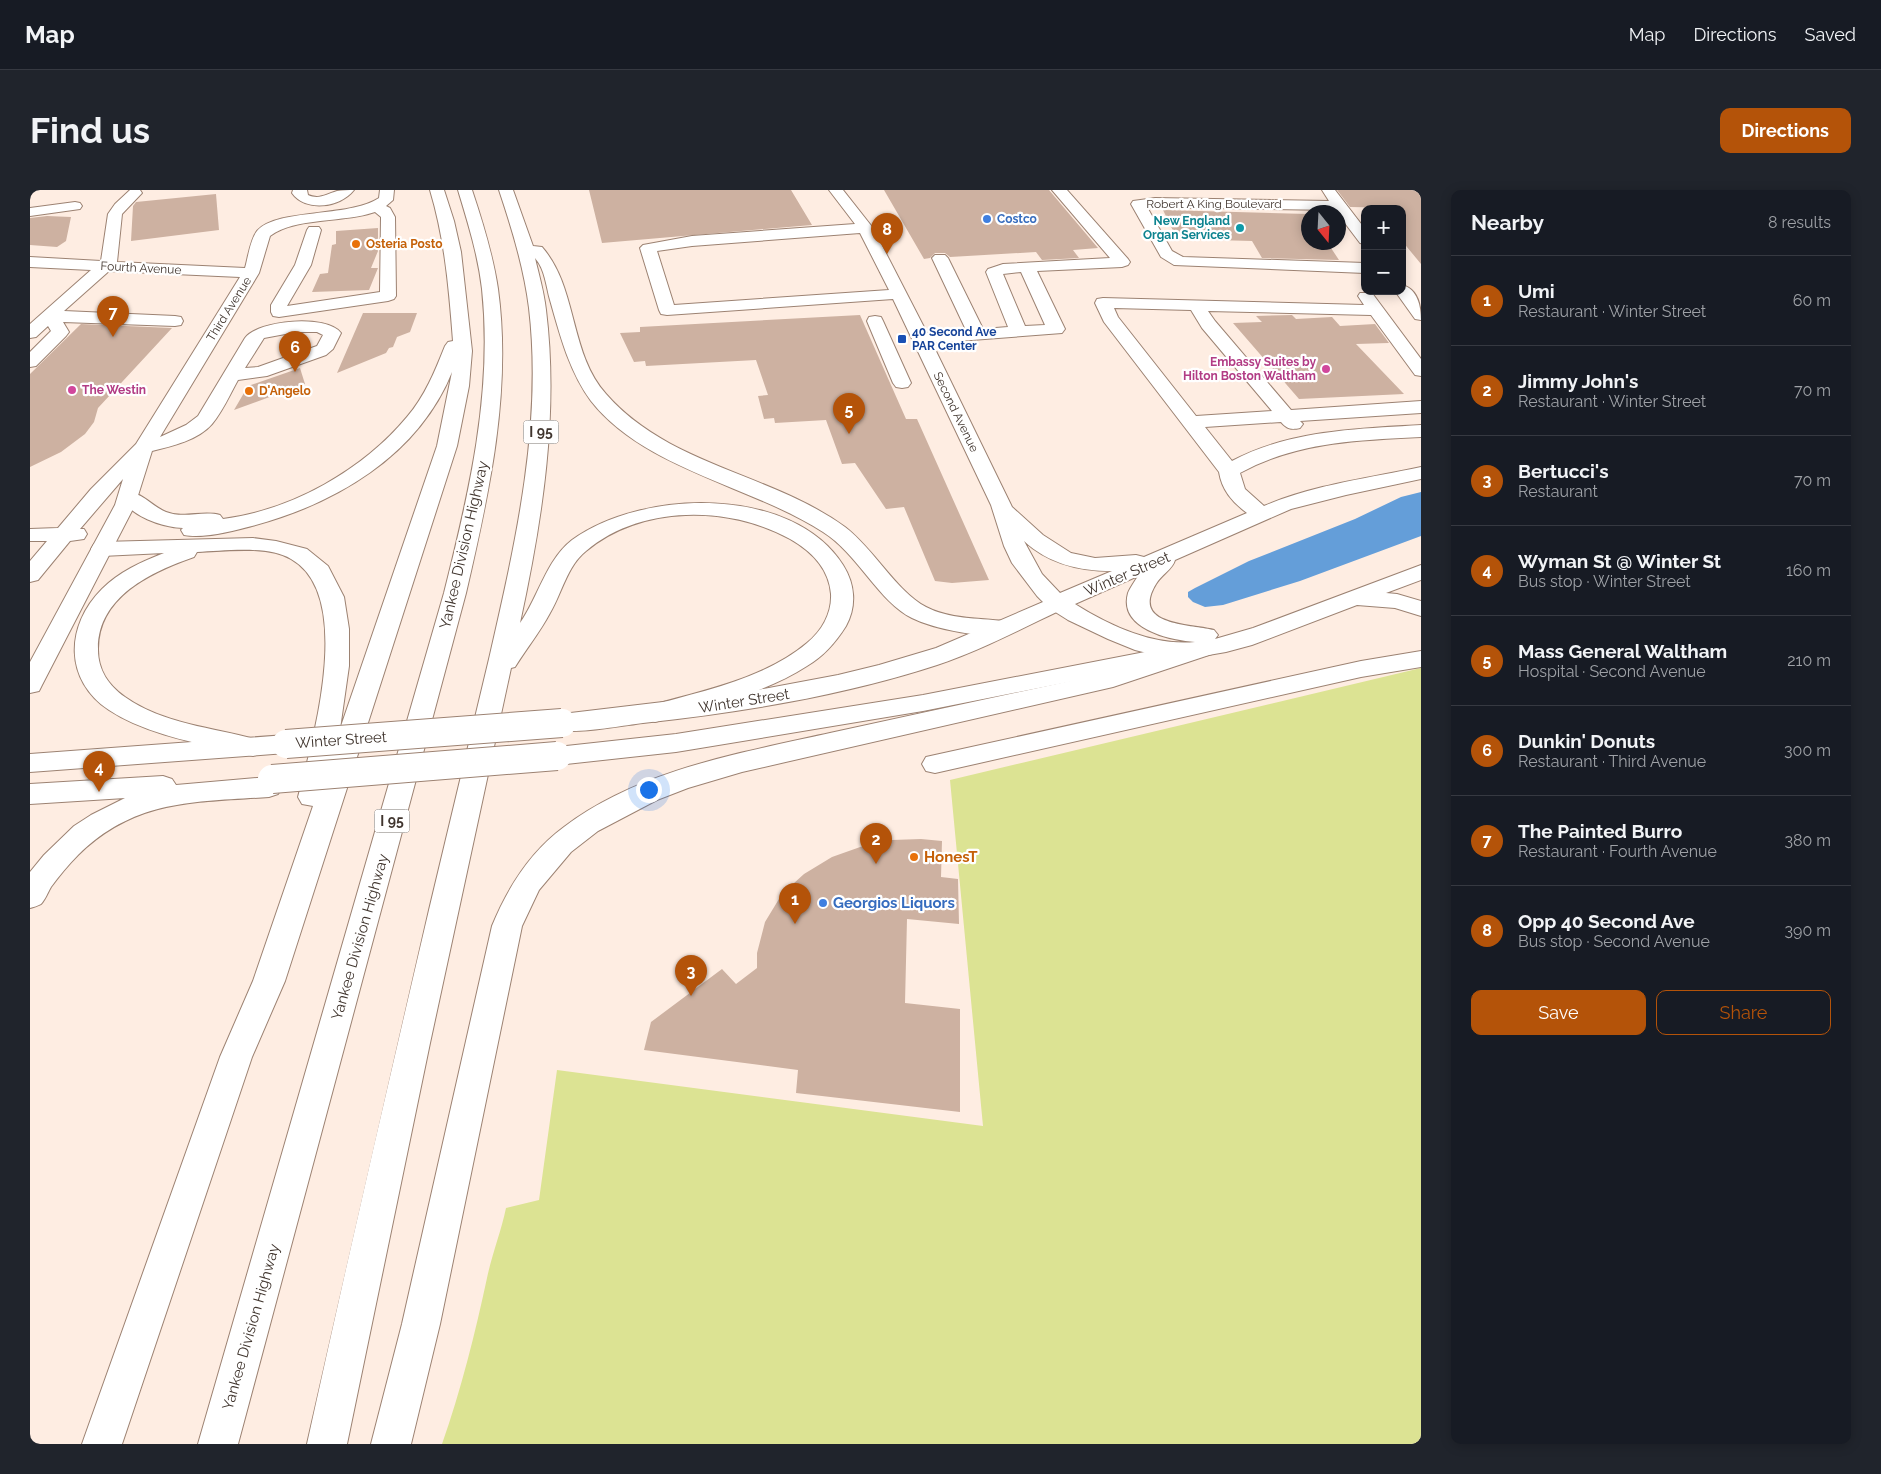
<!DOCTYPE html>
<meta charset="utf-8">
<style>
:root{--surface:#171b24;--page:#20242c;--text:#f1f3f6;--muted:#9ea1a6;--line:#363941;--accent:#b45309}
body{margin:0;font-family:Raleway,sans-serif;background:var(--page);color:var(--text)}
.controls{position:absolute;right:15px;top:15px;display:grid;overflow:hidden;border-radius:10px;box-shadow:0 2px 12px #0003}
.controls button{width:45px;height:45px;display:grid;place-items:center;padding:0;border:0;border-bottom:1px solid var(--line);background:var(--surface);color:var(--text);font:25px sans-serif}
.compass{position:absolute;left:1271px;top:15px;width:45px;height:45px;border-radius:50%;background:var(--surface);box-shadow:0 2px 12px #0003;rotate:162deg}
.you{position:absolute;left:618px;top:599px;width:18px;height:18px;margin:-12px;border:4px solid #fff;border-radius:50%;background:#1a73e8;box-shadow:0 0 0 8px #1a73e833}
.badge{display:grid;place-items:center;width:32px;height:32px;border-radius:50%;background:var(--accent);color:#fff;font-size:16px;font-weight:700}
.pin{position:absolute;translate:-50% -41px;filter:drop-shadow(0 1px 2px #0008)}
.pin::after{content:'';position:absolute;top:26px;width:18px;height:15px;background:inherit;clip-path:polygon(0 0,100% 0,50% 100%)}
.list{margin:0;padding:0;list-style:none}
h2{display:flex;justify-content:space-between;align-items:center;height:65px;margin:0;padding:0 20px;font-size:21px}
h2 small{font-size:16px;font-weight:400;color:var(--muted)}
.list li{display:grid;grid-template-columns:32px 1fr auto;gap:15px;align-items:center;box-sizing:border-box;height:90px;padding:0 20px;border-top:1px solid var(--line)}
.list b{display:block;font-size:19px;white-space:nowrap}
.list p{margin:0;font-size:16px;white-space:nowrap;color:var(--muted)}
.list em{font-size:16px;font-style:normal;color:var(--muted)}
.actions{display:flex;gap:10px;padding:15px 20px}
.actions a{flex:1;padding:11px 0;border:1px solid var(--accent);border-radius:10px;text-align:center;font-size:18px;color:var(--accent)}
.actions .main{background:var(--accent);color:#fff}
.map{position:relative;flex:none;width:1391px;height:1254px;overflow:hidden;border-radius:10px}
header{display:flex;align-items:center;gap:30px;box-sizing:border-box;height:70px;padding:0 25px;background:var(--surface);border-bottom:1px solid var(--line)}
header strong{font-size:24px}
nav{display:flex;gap:28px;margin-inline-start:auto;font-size:18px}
.intro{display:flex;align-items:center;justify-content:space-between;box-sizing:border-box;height:120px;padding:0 30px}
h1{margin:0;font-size:35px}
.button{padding:12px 22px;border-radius:10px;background:var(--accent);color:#fff;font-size:18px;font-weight:700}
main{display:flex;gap:30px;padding:0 30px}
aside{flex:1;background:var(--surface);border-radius:10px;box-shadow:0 2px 12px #0003}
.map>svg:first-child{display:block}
.green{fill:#dce393}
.water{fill:#649ed9}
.building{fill:#cdb1a1}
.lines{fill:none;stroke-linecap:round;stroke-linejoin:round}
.minor-casing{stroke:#9c8272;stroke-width:2}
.major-casing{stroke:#9c8272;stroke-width:2}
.highway-casing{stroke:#9c8272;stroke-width:2}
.minor{fill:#fff;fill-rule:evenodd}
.major{fill:#fff;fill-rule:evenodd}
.highway{fill:#fff;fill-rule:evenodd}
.major-bridge-casing{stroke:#9c8272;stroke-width:30;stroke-linecap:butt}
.major-bridge{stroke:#fff;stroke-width:28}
.shop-dot{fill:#3f7fe0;stroke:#fff;stroke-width:2}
.culture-dot{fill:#0f9aa8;stroke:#fff;stroke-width:2}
.food-dot{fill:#e8710a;stroke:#fff;stroke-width:2}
.transit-dot{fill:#1a4fb4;stroke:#fff;stroke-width:2}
.hotel-dot{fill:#d1479c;stroke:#fff;stroke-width:2}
.labels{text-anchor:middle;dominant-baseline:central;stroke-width:4.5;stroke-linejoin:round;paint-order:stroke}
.far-street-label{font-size:12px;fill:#40352e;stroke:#fff}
.far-shop-label{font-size:12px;font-weight:bold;fill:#366cbe;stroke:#fff;text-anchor:start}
.far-culture-label{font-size:12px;font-weight:bold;fill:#0d838f;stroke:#fff;text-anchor:end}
.far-food-label{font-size:12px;font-weight:bold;fill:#c56008;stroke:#fff;text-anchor:start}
.far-transit-label{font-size:12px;font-weight:bold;fill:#164399;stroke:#fff;text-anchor:start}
.far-hotel-label{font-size:12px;font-weight:bold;fill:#b23c85;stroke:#fff;text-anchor:end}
.shield{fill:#fff;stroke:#79726d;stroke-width:1}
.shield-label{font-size:14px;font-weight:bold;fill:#40352e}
.street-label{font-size:15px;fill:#40352e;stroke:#fff}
.food-label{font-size:15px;font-weight:bold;fill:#c56008;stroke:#fff;text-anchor:start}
.shop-label{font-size:15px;font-weight:bold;fill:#366cbe;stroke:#fff;text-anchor:start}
</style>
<header>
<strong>Map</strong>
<nav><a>Map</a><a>Directions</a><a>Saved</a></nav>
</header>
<div class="intro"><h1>Find us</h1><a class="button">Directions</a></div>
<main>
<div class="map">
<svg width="1391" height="1254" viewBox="0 0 1391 1254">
<rect width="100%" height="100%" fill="#feede2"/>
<path class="green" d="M1391 478V1254H412C431 1200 445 1144 457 1088 462 1064 471 1042 476 1018L509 1010 527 880 953 936 920 590Z"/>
<path class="water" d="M1391 302V346L1270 391 1193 415 1175 417 1163 412 1158 407V402L1165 398 1219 371 1325 329 1371 307Z"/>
<path class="building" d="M559 0H761L782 35 572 53Z
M854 0H1019L1068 58 1043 60 1049 68 1012 70 1006 62 920 67 915 63H905L900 68 894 69Z
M1307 0H1391V74L1372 51V18L1320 17Z
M186 4 189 40 101 51 103 16 106 12Z
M1133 20 1278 24V52H1297L1309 70 1232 68 1222 51 1147 49Z
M17 26 41 27 36 51 27 57 0 55V28Z
M348 38V61L341 78H348L339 100 282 102 290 84 298 83 302 55 306 54V41Z
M333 123H387L380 142 367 147 363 157 359 158 356 163 307 183Z
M830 125 876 229H887L959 390 922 393 905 391 874 317 856 319 825 273 812 274 796 230 745 233 744 228 734 229 728 206 738 205 726 170 616 176 615 171 604 172 590 143 610 142V137Z
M1262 125 1266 129 1302 127 1310 136 1345 134 1359 153 1326 154 1374 204 1269 209 1203 133 1232 132 1226 126Z
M51 134 142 138 68 218 64 232 55 244 31 262 0 277V184Z
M270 178 275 194 204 220 218 196Z
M891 649 912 651 911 687 928 689 929 734 877 729 875 813 930 819V922L766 903 768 880 614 860 621 832 692 779 706 794 727 778V763L735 732 752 704 774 684 802 667 833 656 862 650Z"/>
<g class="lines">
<g class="minor-casing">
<path id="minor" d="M100 0H110L112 3 92 24 87 72 215 78C218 68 220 50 227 41 247 18 318 28 349 8L350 0H364L363 10 356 16 360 18 365 27 366 106 364 109 358 111 249 127 243 126 241 122V115L265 75 277 40 279 37H289L291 40 281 75 257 116 350 102 351 27 345 22C314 33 265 27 240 46L229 83 130 247 156 235 168 226 215 148C228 130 297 124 311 143L303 159 296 165 237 186 208 190C200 204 193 221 182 234 168 250 143 256 122 261L105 315 12 495 9 501 0 503V472L85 315 93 289 50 339H54L57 344 54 349 40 351 8 390 0 392V371L17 351H0V339L28 338 61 299 106 254 210 87 79 81 34 121 145 126 151 127 153 131 151 135 145 136 33 132 39 142 36 146 6 176 0 177V162L21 141 18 136 6 147 0 148V134L61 80 0 77V67L71 71 78 24 85 14ZM266 142H287L293 145 287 156 284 157 228 177 215 178 234 148Z
M263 0H277L278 5C289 10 297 4 307 1 312 0 319 0 324 0 310 18 275 22 262 3Z
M799 0H813L843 38 897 143 936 140 902 68 905 65H915L918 68 953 139 978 137 956 82 958 79 973 74 1080 68 1022 0H1037L1098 69 1100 72 1098 75 1092 77 1007 81 1035 139 1032 143 902 153 982 317 1013 345 1041 363 1065 368 1106 365 1114 367 1217 323C1202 312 1192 300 1189 282L1074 132 1065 113 1067 109 1073 108 1334 115 1328 106 1330 103H1342L1391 169V186L1385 185 1341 125 1178 121 1185 131 1261 220 1391 211V223L1270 231 1273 234 1270 238C1261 240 1257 239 1251 232L1175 237 1202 271C1260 240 1327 239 1391 235V247C1328 250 1266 252 1210 283L1215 299 1234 316C1283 295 1339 288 1391 277V289L1316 305 1261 319 1145 370C1143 379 1131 385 1126 394 1100 436 1161 434 1184 440L1188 445 1185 449 1223 438 1391 375V390L1356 403 1367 404 1391 411V426L1365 418 1327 415 1222 455 1196 462 1161 468 1133 467 1105 460 1078 449 1038 430 1019 418 1007 406 982 373 974 356 961 315 863 109 637 125 631 124 629 120 610 58 613 55 662 46 825 34ZM830 43 859 100 644 115 627 61 662 56ZM991 82 1015 135 995 136 973 84ZM1084 118 1161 120 1172 138 1242 221 1166 226 1088 127ZM994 351C1019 374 1049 381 1082 381L1030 403 1012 384ZM1108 386C1105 391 1100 398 1098 403 1088 439 1140 450 1165 452 1123 456 1080 436 1045 414Z
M1292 0H1305L1335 39V54L1330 53 1305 20 1117 17 1142 61 1153 67 1335 73V83L1144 75 1131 67 1101 14 1103 11 1125 8 1299 11Z
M45 12 50 13 52 16 50 19 0 26V18Z
M1372 95C1388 99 1391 117 1391 130L1385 129 1365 101H1372Z
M845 126 851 127 853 131 881 193 878 197 872 198 866 197 863 193 837 131 839 127Z
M1391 461V477L1331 487 905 583 896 581 892 574 896 567 905 565 1331 471Z"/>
</g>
<g class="major-casing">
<path id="major" d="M1027 406 1035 408 1038 413 1035 418C993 438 951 460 907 475 812 506 712 522 613 533 590 536 544 545 523 539L519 533 523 527 532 524 717 502 808 485 849 475 906 458Z
M1156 454 1164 457 1168 462 1164 467 893 521 646 562 527 575 518 573 514 566 518 559 527 557 646 544 893 505Z
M256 545 265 548 269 554 265 560 256 563 0 582V564Z
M133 586 142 589 146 595 239 587 248 590 252 597 248 604 239 607C165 612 105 609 48 665 38 675 29 686 21 697 18 702 15 710 11 714 8 716 3 717 0 718V682L14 665 44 636 61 625 95 608 0 614V594Z"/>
</g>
<g class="highway-casing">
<path id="highway" d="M400 0H414L424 31 431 62 442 161 439 196 427 256 255 791 222 867 92 1254H52L190 867 223 791 283 616 272 614 268 607C283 550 325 405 261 369 238 355 193 361 167 362L164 367C121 382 67 407 68 460 68 480 79 496 95 507 134 535 188 538 232 551L236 557 232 563 223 566C177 555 118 546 79 520 34 490 35 436 72 399 89 382 111 372 134 363L72 366 64 364 61 359 64 354 72 352 223 348 246 351 277 359 298 376 314 407 319 439V476L310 539 407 256 422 182C388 266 305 314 222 336 203 341 173 349 154 345L151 340 153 338C130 337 102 326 89 307L92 303C109 298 121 316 136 322 154 329 173 320 190 325L193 329C262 320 333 280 377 227 395 206 405 181 415 156L418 152 423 151C419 99 415 50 400 0Z
M428 0H442C453 33 463 65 468 99 482 201 459 304 436 403L208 1254H168L414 403C439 304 463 202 452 99 448 65 438 33 428 0Z
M469 0H483L503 56 512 57C548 98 539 163 576 204 639 276 741 283 815 337 844 359 866 401 896 417 919 429 947 428 973 431L981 433 985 438 981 443C957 450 904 439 882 428 849 412 828 364 793 342 722 296 614 279 561 211 539 181 530 145 520 110 516 96 515 79 505 68 509 85 514 102 516 120 529 225 512 331 490 433 508 408 516 370 542 350 612 299 762 295 813 375 825 394 827 416 816 436 806 452 794 466 777 476 732 505 676 517 625 532L616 529 612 523 616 517C670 501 733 490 777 453 792 441 802 423 801 404 799 378 781 361 760 349 699 315 610 315 556 361 537 376 532 403 520 423 510 442 496 459 485 477L481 478 400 853 317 1254H277C316 1076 357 898 399 720 419 636 439 553 459 469 485 355 513 236 499 118 494 78 482 39 469 0Z
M1177 450 1185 453 1189 458 1185 463 1083 497 712 582 658 598 627 610 568 641 541 662 509 700 492 736 410 1134 381 1254H341L372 1134 462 736C478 697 500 662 534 637 609 580 710 563 800 543 886 524 972 506 1058 487 1099 478 1137 461 1177 450Z"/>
</g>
<use href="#minor" class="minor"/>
<use href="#major" class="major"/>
<use href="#highway" class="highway"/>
<g class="major-bridge-casing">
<path id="major-bridge" d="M256 554 532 533
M242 589 527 566"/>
</g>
<use href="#major-bridge" class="major-bridge"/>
</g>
<g class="shop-dot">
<circle cx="957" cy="29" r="5"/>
<circle cx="793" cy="713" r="5"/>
</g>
<circle class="culture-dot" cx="1210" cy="38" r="5"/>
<g class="food-dot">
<circle cx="326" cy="54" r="5"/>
<circle cx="219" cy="201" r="5"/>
<circle cx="884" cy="667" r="5"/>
</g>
<rect class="transit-dot" x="867" y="144" width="10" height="10" rx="2.5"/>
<g class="hotel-dot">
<circle cx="1296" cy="179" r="5"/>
<circle cx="42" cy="200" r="5"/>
</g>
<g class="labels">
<g class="far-street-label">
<text x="1184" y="14">Robert A King Boulevard</text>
<text transform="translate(111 78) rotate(3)">Fourth Avenue</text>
<text transform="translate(199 119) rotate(-58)">Third Avenue</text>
<text transform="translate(926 222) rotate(64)">Second Avenue</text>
</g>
<g class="far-shop-label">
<text x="967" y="29">Costco</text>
</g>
<g class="far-culture-label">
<text x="1200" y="31">New England<tspan x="1200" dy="14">Organ Services</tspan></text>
</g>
<g class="far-food-label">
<text x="336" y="54">Osteria Posto</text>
<text x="229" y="201">D'Angelo</text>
</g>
<g class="far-transit-label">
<text x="882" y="142">40 Second Ave<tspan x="882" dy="14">PAR Center</tspan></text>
</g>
<g class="far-hotel-label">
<text x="1286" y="172">Embassy Suites by<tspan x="1286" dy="14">Hilton Boston Waltham</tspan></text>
<text x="52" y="200" text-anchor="start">The Westin</text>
</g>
<g class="shield">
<rect x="493.5" y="230.5" width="35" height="23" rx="4"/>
<rect x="344.5" y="619.5" width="35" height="23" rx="4"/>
</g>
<g class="shield-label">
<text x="511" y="242">I 95</text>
<text x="362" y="631">I 95</text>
</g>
<g class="street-label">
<text transform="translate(434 355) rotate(-77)">Yankee Division Highway</text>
<text transform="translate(1097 384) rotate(-23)">Winter Street</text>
<text transform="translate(714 511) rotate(-9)">Winter Street</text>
<text transform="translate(311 550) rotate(-4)">Winter Street</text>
<text transform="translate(330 747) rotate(-74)">Yankee Division Highway</text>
<text transform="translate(221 1137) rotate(-74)">Yankee Division Highway</text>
</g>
<g class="food-label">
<text x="894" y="667">HonesT</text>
</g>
<g class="shop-label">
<text x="803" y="713">Georgios Liquors</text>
</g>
</g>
</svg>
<div class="controls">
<button>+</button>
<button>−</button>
</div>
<svg class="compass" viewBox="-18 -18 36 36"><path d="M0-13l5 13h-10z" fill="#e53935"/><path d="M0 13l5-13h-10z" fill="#9ea1a6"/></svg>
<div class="you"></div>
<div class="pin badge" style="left:765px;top:734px">1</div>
<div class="pin badge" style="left:846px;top:674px">2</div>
<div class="pin badge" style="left:661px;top:806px">3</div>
<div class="pin badge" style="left:69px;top:602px">4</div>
<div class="pin badge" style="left:819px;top:244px">5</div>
<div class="pin badge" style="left:265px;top:182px">6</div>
<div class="pin badge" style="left:83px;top:147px">7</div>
<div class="pin badge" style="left:857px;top:64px">8</div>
</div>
<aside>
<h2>Nearby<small>8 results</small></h2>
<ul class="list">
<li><span class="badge">1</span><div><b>Umi</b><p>Restaurant · Winter Street</p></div><em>60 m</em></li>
<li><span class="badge">2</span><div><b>Jimmy John's</b><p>Restaurant · Winter Street</p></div><em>70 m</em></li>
<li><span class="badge">3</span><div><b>Bertucci's</b><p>Restaurant</p></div><em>70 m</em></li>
<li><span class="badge">4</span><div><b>Wyman St @ Winter St</b><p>Bus stop · Winter Street</p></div><em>160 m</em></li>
<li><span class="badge">5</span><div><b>Mass General Waltham</b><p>Hospital · Second Avenue</p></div><em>210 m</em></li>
<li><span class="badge">6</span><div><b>Dunkin' Donuts</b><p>Restaurant · Third Avenue</p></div><em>300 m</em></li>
<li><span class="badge">7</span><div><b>The Painted Burro</b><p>Restaurant · Fourth Avenue</p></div><em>380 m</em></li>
<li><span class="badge">8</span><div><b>Opp 40 Second Ave</b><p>Bus stop · Second Avenue</p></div><em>390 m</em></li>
</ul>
<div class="actions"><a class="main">Save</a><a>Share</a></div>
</aside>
</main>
